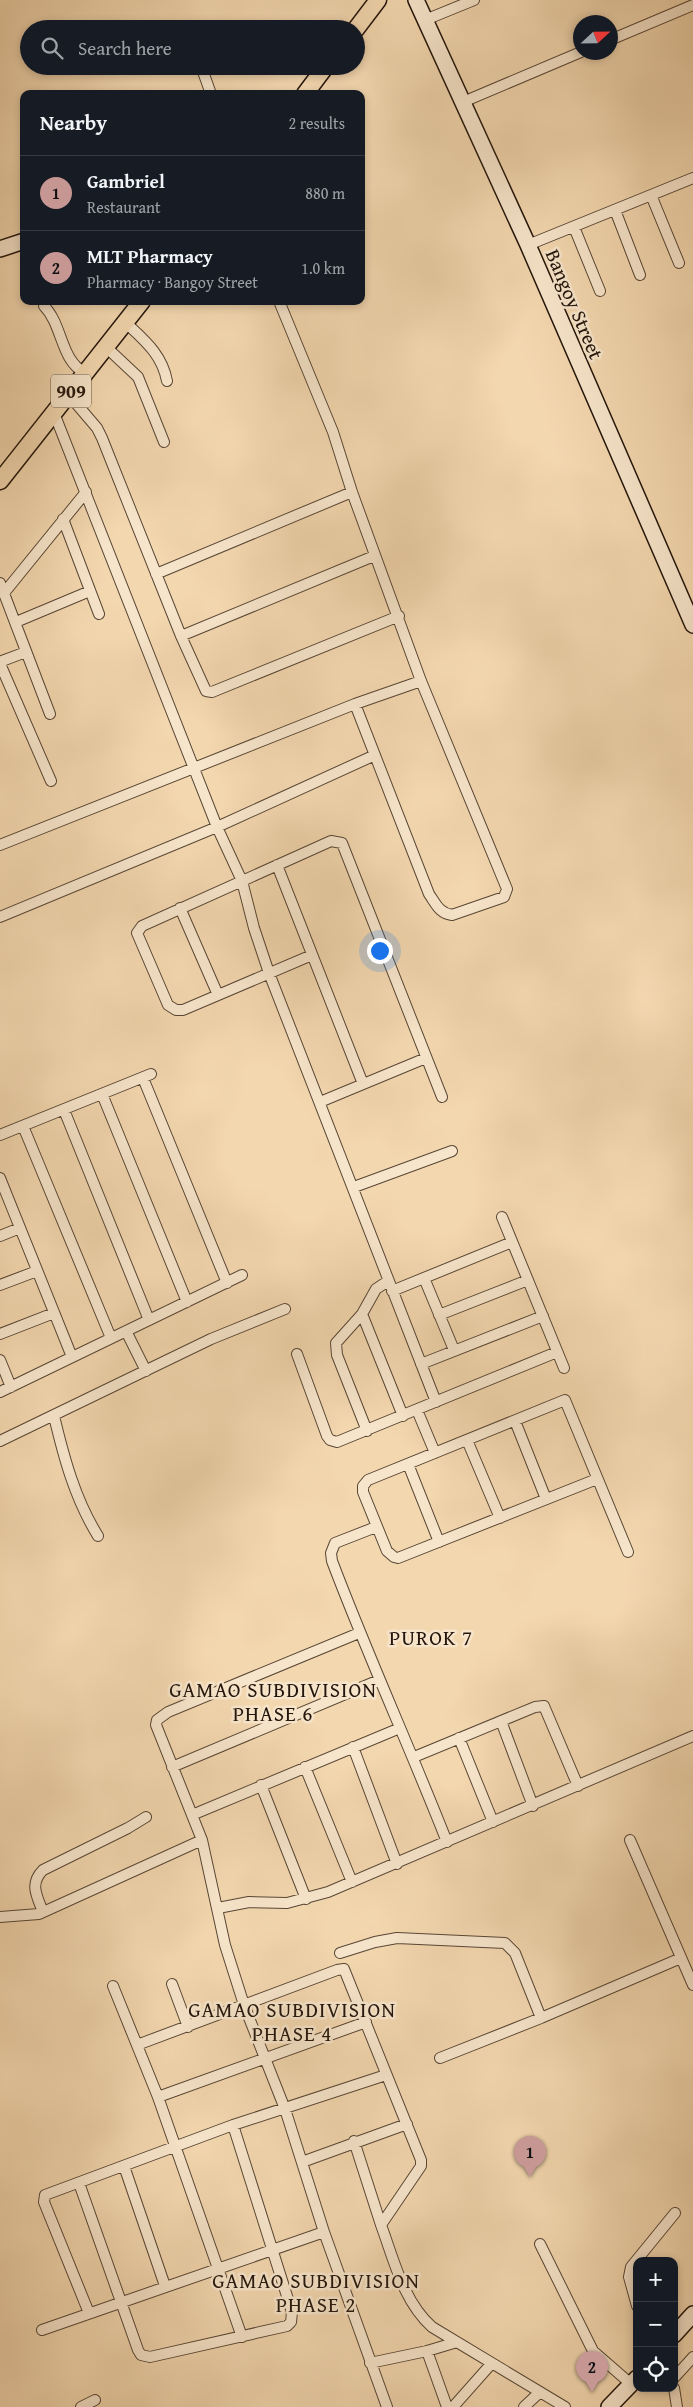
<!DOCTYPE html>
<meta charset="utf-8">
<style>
:root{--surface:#171b24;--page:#20242c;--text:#f1f3f6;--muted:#9ea1a6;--line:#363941;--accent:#c59692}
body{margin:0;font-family:"Gentium Book Plus",serif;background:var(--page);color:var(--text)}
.controls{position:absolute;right:15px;bottom:15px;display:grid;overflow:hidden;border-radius:10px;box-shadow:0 2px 8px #0003}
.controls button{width:45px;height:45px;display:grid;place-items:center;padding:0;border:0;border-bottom:1px solid var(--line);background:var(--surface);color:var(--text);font:25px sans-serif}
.compass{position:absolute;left:573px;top:15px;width:45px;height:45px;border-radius:50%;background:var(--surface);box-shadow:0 2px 8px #0003;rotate:68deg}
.you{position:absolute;left:379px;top:950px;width:18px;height:18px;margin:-12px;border:4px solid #fff;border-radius:50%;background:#1a73e8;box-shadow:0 0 0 8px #1a73e833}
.badge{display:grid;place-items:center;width:32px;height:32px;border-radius:50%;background:var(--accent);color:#111;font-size:16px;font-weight:700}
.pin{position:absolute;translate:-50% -41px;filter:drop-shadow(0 1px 2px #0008)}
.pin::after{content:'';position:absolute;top:26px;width:18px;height:15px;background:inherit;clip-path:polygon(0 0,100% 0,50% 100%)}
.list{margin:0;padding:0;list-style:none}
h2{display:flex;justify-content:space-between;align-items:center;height:65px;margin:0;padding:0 20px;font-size:21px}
h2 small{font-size:16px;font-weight:400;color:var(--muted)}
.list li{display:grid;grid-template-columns:32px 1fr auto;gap:15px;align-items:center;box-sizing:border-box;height:75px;padding:0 20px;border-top:1px solid var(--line)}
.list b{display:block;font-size:19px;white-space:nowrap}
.list p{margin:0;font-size:16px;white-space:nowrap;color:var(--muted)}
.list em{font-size:16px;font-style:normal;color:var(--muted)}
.icon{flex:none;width:28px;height:28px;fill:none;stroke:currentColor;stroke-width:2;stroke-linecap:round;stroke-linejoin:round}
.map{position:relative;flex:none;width:693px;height:2407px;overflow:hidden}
.search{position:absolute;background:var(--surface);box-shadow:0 2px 8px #0003;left:20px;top:20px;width:345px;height:55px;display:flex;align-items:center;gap:12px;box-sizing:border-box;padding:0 18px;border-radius:28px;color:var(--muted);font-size:19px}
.panel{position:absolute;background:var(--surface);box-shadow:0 2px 8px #0003;left:20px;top:90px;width:345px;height:215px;border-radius:10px}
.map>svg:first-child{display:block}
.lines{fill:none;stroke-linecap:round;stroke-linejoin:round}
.street-casing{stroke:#584635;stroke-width:12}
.secondary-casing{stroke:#24160c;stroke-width:18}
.primary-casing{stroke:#24160c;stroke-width:19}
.street{stroke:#f7e5cb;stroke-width:10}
.secondary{stroke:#f7e5cb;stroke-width:15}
.primary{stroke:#f3d7af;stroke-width:16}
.labels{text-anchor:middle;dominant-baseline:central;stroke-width:5;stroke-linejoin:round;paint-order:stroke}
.shield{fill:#f7e5cb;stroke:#635445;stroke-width:1}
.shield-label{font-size:19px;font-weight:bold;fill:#24160c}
.street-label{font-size:20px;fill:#24160c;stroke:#f7e5cb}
.neighbourhood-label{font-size:21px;letter-spacing:1px;fill:#24160c;stroke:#f7e5cb}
</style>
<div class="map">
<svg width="693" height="2407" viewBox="0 0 693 2407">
<rect width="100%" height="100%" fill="#f3d7af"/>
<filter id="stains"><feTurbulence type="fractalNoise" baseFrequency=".004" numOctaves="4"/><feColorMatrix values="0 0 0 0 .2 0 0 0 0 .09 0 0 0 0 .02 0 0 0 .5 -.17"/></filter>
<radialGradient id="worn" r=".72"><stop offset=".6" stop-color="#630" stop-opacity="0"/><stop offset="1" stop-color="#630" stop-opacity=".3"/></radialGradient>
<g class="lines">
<g class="street-casing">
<path id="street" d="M425 20 474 0
M610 40 693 5
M201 66 211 94
M463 102 581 52
M651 195 679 263
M615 210 640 275
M574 227 600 291
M528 245 693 178
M279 301 333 432 352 492 421 681 507 889 504 897 452 915C439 913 436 904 429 894L355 704
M44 306C63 325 60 360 85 373
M125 322C144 340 162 354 167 381
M106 347 138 377 164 442
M68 394 97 428 102 438 181 636 206 691 212 692 399 616
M54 413 217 827 242 881 254 928 269 973 436 1402
M63 519 99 614
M156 574 352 492
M0 583 50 714
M4 593 86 492
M16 622 90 591
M181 636 374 556
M26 652 2 661 1 666 51 781
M0 845 355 704 421 681
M277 865 363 1084
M180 908 218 995
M0 917 217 827 375 755
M312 955 183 1010H176L168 1005 137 933 142 926 331 841 342 843 442 1097
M143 1078 227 1283
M102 1094 187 1302
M320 1102 426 1058
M64 1110 149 1320
M23 1126 111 1338
M0 1135 151 1074
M0 1178 72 1357
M354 1187 452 1151
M502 1217 564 1368
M0 1236 20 1228
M424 1278 454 1350
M0 1285 37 1271
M392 1291 512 1242
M362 1314 403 1416
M439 1315 528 1280
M126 1331 146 1371
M0 1334 54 1313
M297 1354 327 1436 330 1440 337 1442 557 1352
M0 1360 11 1387
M421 1364 543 1316
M0 1392 242 1275
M417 1410 435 1453
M54 1416C64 1458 75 1499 98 1536
M515 1421 546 1499
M367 1431 337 1355 336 1343 362 1314 376 1289 388 1281
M467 1440 500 1518
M0 1441 211 1339 285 1309
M408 1464 439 1542
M597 1479 398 1558 394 1557 387 1551 363 1492V1486L368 1480 565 1400 628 1552
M376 1527 335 1543 331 1553 332 1561C368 1656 410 1748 447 1842
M359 1633 168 1712 157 1720 156 1725 202 1840 225 1945 244 2005 285 2109 324 2232 387 2407
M501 1721 533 1806
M459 1738 493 1822
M353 1747 397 1864
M414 1757 535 1707 544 1706 578 1786
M172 1767 379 1680
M305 1767 352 1882
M261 1785 306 1899
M192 1815 400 1728
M630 1840 693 1985
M218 1908 249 1902 287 1903 328 1892 693 1736
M43 1912C37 1896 29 1884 43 1870L128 1828 146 1817
M0 1917 39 1914 202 1840
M340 1953 375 1942 397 1938 505 1943 515 1953 541 2018 681 1958
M172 1984 188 2027
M113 1986 158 2097 242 2337
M137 2045 337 1970 344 1969 421 2160V2166L381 2225C394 2260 403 2301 432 2327L565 2407
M440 2058 541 2018
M158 2097 366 2022
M354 2141 381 2225
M302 2162 407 2124
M124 2166 165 2286
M79 2183 138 2350 141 2355 150 2357 287 2326 291 2322 292 2312 233 2125
M540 2244 593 2351 631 2384
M637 2306 629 2277 631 2267 675 2213
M89 2313 44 2202 45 2195 233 2125 386 2075
M42 2330 324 2232
M427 2351 447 2407
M370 2363 427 2351 457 2342
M674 2378 693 2357
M674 2388 677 2407
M81 2407 95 2400
M453 2407 492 2363
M524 2407 540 2392"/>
</g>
<g class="secondary-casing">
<path id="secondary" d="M416 0 528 245 693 625
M0 249 24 241
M674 2335 693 2314
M609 2407 637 2378"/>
</g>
<g class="primary-casing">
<path id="primary" d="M356 29 378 0
M305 94 326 66
M0 481 142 301"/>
</g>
<use href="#street" class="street"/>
<use href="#secondary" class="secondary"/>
<use href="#primary" class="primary"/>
</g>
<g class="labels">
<rect class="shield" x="51" y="374.5" width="40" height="33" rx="4"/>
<g class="shield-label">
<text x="71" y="391">909</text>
</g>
<g class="street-label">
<text transform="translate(575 304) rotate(67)">Bangoy Street</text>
</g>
<g class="neighbourhood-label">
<text x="431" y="1637">PUROK 7</text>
<text x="273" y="1689">GAMAO SUBDIVISION<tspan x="273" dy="24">PHASE 6</tspan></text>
<text x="292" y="2009">GAMAO SUBDIVISION<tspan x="292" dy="24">PHASE 4</tspan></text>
<text x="316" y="2280">GAMAO SUBDIVISION<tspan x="316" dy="24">PHASE 2</tspan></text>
</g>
</g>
<rect width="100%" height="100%" filter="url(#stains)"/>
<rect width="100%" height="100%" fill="url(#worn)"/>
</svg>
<div class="controls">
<button>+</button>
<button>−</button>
<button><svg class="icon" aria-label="locate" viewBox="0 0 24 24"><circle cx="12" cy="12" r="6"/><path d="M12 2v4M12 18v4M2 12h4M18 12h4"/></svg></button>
</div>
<svg class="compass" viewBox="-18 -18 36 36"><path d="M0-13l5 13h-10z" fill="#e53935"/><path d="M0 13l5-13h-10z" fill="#9ea1a6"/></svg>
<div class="you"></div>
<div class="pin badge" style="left:530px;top:2177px">1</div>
<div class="pin badge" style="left:592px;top:2392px">2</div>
<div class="search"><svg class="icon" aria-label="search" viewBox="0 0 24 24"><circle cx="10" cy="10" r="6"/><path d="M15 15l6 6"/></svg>Search here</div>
<section class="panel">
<h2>Nearby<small>2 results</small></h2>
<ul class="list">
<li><span class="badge">1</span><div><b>Gambriel</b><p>Restaurant</p></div><em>880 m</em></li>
<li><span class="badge">2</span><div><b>MLT Pharmacy</b><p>Pharmacy · Bangoy Street</p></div><em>1.0 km</em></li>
</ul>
</section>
</div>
